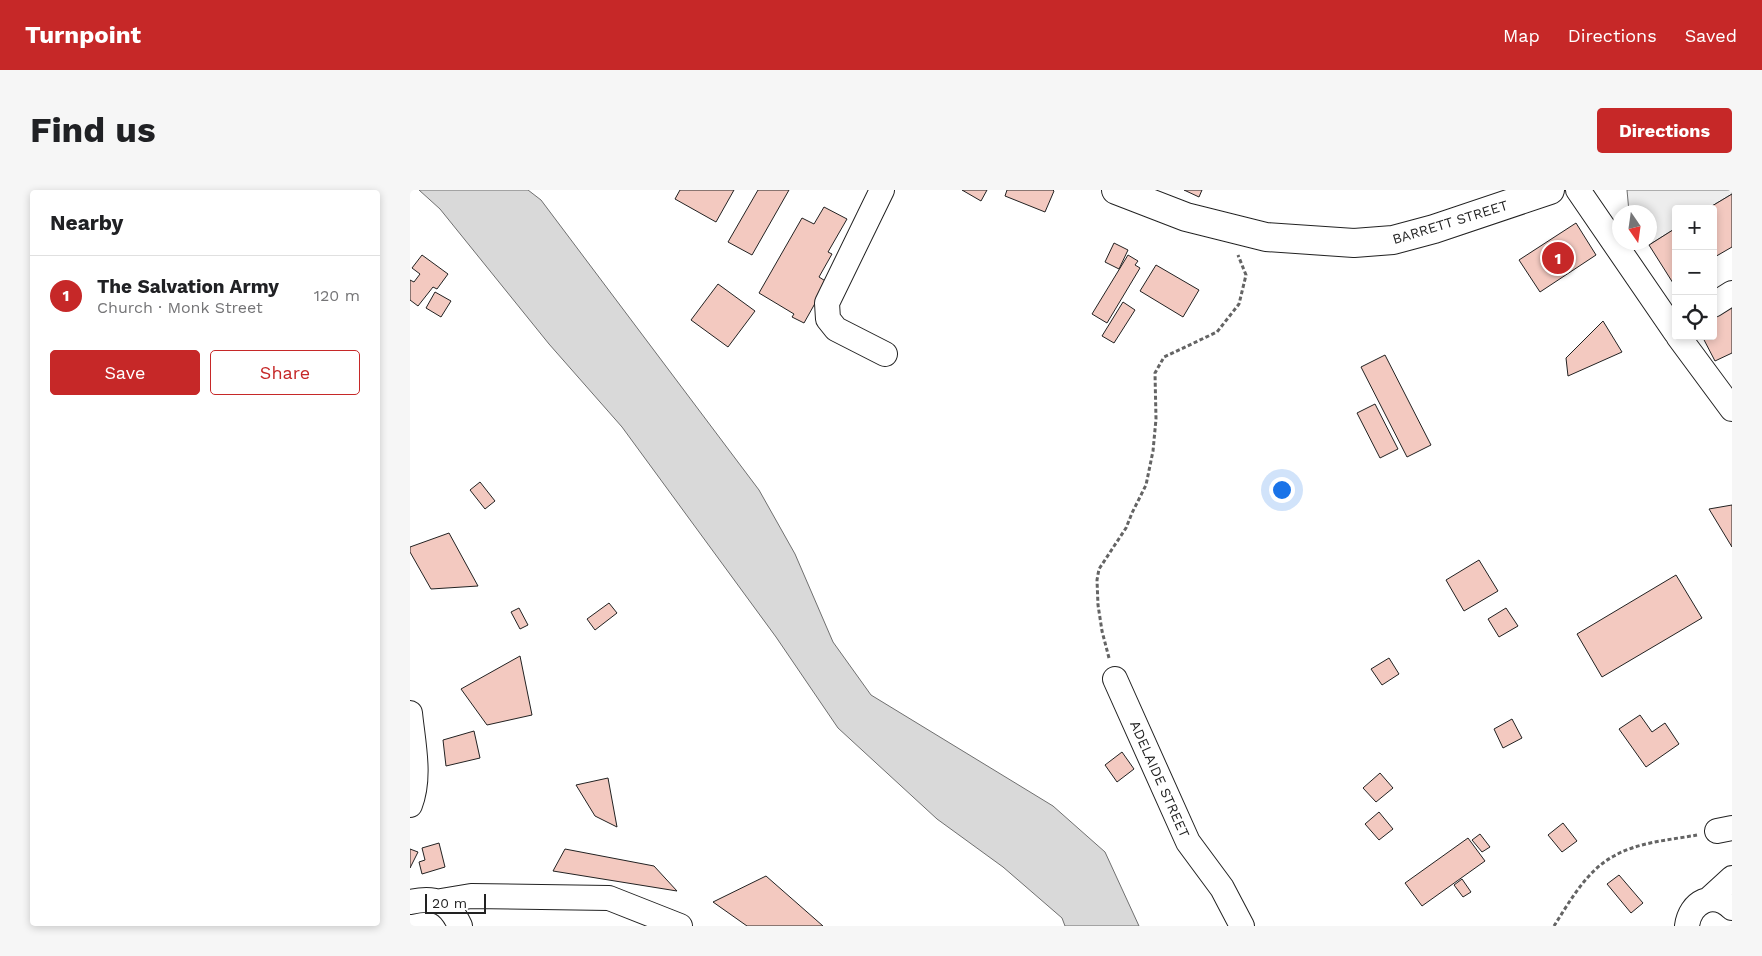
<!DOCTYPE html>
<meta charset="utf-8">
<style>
:root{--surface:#fff;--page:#f6f6f6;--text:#202124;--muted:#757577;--line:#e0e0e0;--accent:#c62828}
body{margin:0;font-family:"Work Sans",sans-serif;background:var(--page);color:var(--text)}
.controls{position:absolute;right:15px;top:15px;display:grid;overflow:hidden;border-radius:5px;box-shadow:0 2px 8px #0003}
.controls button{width:45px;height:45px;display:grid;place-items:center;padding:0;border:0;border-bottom:1px solid var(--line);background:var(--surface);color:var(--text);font:25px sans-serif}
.compass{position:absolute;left:1202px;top:15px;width:45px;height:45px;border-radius:50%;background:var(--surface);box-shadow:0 2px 8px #0003;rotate:167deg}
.scale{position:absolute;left:15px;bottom:12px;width:61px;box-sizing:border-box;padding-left:5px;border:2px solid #222;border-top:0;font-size:14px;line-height:18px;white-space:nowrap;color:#222;-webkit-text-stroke:4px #fff;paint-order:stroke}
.you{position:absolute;left:871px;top:299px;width:18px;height:18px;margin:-12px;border:4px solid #fff;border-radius:50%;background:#1a73e8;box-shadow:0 0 0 8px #1a73e833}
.badge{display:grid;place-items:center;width:32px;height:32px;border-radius:50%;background:var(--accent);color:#fff;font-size:16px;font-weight:700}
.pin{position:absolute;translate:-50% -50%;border:2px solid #fff;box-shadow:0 1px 5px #0006}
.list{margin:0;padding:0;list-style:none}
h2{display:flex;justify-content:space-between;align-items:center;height:65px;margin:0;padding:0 20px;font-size:21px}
h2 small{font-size:16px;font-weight:400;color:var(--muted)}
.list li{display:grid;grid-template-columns:32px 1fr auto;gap:15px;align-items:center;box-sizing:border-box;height:80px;padding:0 20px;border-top:1px solid var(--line)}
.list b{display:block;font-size:19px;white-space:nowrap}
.list p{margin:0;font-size:16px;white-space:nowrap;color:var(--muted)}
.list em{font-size:16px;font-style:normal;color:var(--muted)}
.actions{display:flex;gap:10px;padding:15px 20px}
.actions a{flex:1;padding:11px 0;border:1px solid var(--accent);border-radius:5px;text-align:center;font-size:18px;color:var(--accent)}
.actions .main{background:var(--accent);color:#fff}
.icon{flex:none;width:28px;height:28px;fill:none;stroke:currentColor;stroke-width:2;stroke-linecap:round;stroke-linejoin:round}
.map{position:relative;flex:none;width:1322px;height:736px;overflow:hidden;border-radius:5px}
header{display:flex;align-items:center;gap:30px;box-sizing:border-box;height:70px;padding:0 25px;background:var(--accent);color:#fff}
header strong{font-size:24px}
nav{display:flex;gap:28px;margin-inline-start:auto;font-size:18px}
.intro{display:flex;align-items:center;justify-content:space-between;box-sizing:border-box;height:120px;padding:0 30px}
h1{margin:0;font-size:35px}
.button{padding:12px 22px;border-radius:5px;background:var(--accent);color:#fff;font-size:18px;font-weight:700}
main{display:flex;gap:30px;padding:0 30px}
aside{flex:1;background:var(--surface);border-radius:5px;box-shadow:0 2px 8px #0003}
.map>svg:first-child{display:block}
.parking{fill:#ededed;stroke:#6f6f6f}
.water{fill:#d9d9d9;stroke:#6f6f6f}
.building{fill:#f3c9c0;stroke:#222}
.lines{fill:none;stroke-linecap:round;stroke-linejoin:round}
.minor-casing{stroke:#222;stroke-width:26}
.major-casing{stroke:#222;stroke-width:30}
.path{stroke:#646464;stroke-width:3;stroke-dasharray:4 2.5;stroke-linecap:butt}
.minor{stroke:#fff;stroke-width:24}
.major{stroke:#fff;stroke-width:28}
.labels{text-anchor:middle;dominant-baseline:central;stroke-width:4;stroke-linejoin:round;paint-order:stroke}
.street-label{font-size:14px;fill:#222;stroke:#fff}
</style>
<header>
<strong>Turnpoint</strong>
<nav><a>Map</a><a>Directions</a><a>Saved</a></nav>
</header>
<div class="intro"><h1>Find us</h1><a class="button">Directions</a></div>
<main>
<aside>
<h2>Nearby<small></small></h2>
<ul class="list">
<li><span class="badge">1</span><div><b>The Salvation Army</b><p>Church · Monk Street</p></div><em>120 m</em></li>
</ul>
<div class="actions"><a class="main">Save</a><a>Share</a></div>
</aside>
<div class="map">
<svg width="1322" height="736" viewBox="0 0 1322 736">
<rect width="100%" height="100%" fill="#fff"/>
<path class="parking" d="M1217 0H1322V4L1297 19H1266V38L1239 55 1237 53 1240 52V22H1219Z"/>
<path class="water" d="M9 0H118L131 10 349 300 385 364 423 452 461 505 643 616 695 662 729 736H655L652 728 593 677 527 629 428 538 366 447 212 237 139 154 30 19Z"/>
<path class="building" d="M270 0H324L306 32 265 9Z
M348 0H379L342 65 318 52Z
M552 0H577L571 11Z
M597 0H643L644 1 635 22 595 6Z
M774 0H792L789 7Z
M1322 4V57L1303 68V19H1297Z
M414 17 437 29 418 62 422 64 409 87 417 92 394 133 382 127 384 124 349 103 392 28 404 34Z
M1166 33 1186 65 1130 102 1109 70Z
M1266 38V91L1263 93 1239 55Z
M704 53 718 60 709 79 695 72Z
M12 65 38 84 27 99 23 97 8 116 0 110V90L4 92 10 84 2 78Z
M718 65 728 71 725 75 730 78 697 133 682 124Z
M746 75 789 100 773 127 730 101Z
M308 94 345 121 318 157 281 130Z
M25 102 41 111 31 127 16 118Z
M713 112 725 120 704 153 692 146Z
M1322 114V163L1305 171 1292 146H1303V123Z
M1193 131 1212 162 1158 186 1156 168Z
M975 165 1021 255 997 267 951 177Z
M965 214 988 259 970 268 947 223Z
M70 292 85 311 75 319 60 300Z
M1322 315V357L1299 319Z
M39 343 68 396 21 399 0 362V357Z
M1069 370 1088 401 1054 421 1036 390Z
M1266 385 1292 428 1192 487 1167 444Z
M199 413 207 423 185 440 177 429Z
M109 418 118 435 110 439 101 422Z
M1096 418 1108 436 1089 447 1078 429Z
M110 466 122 525 77 535 51 499Z
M979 468 989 484 972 495 961 479Z
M1230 525 1242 542 1255 533 1269 554 1236 577 1209 539Z
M1102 529 1112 548 1093 558 1084 539Z
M64 541 70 568 36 576 33 550Z
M712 562 724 579 707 592 695 575Z
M970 583 983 598 966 612 953 598Z
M198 588 207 637 185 626 166 595Z
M969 622 983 639 969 650 955 634Z
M1153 633 1167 651 1152 662 1138 645Z
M1070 644 1080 657 1072 662 1062 650Z
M1058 648 1075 671 1012 716 995 693Z
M29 653 35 677 12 684 9 672 15 670 12 658Z
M0 659 8 662 0 678Z
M155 659 244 676 267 701 143 681Z
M1209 685 1233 713 1221 723 1197 694Z
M356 686 413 736H337L303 712Z
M1052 689 1061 702 1053 707 1044 695Z"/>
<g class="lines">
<g class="minor-casing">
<path id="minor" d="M472 0 417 113 418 129 426 139 475 164
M1168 0 1266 143
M1303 115 1322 103
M1268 146 1322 219
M705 489 778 652 812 698 832 736
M0 523C3 553 11 587 0 615
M1307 641 1322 638
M1299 709 1322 688
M31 711 61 706 199 708 270 736
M0 712C26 706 39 712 50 736
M1277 736C1280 712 1303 700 1322 718"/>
</g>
<g class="major-casing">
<path id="major" d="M706 0 776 27 856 47 944 53 983 50 1024 39 1140 0"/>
</g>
<path class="path" d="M699 468 692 441 688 415 687 390 689 379 716 338 722 323 736 295 743 261 746 229 745 183 754 167 807 142 829 114 836 85 828 65
M1144 736C1160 711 1177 680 1204 666 1228 652 1260 650 1287 645"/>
<use href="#minor" class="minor"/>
<use href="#major" class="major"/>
</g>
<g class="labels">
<g class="street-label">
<text transform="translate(1040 32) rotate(-17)">BARRETT STREET</text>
<text transform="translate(750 589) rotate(66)">ADELAIDE STREET</text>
</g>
</g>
</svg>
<div class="controls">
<button>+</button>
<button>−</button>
<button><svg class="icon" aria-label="locate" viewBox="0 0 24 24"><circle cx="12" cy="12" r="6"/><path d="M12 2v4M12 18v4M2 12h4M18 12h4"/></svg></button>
</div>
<svg class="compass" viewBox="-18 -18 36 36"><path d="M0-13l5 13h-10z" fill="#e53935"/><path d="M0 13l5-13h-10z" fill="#757577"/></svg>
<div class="scale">20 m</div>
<div class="you"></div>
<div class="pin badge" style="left:1148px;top:68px">1</div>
</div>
</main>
